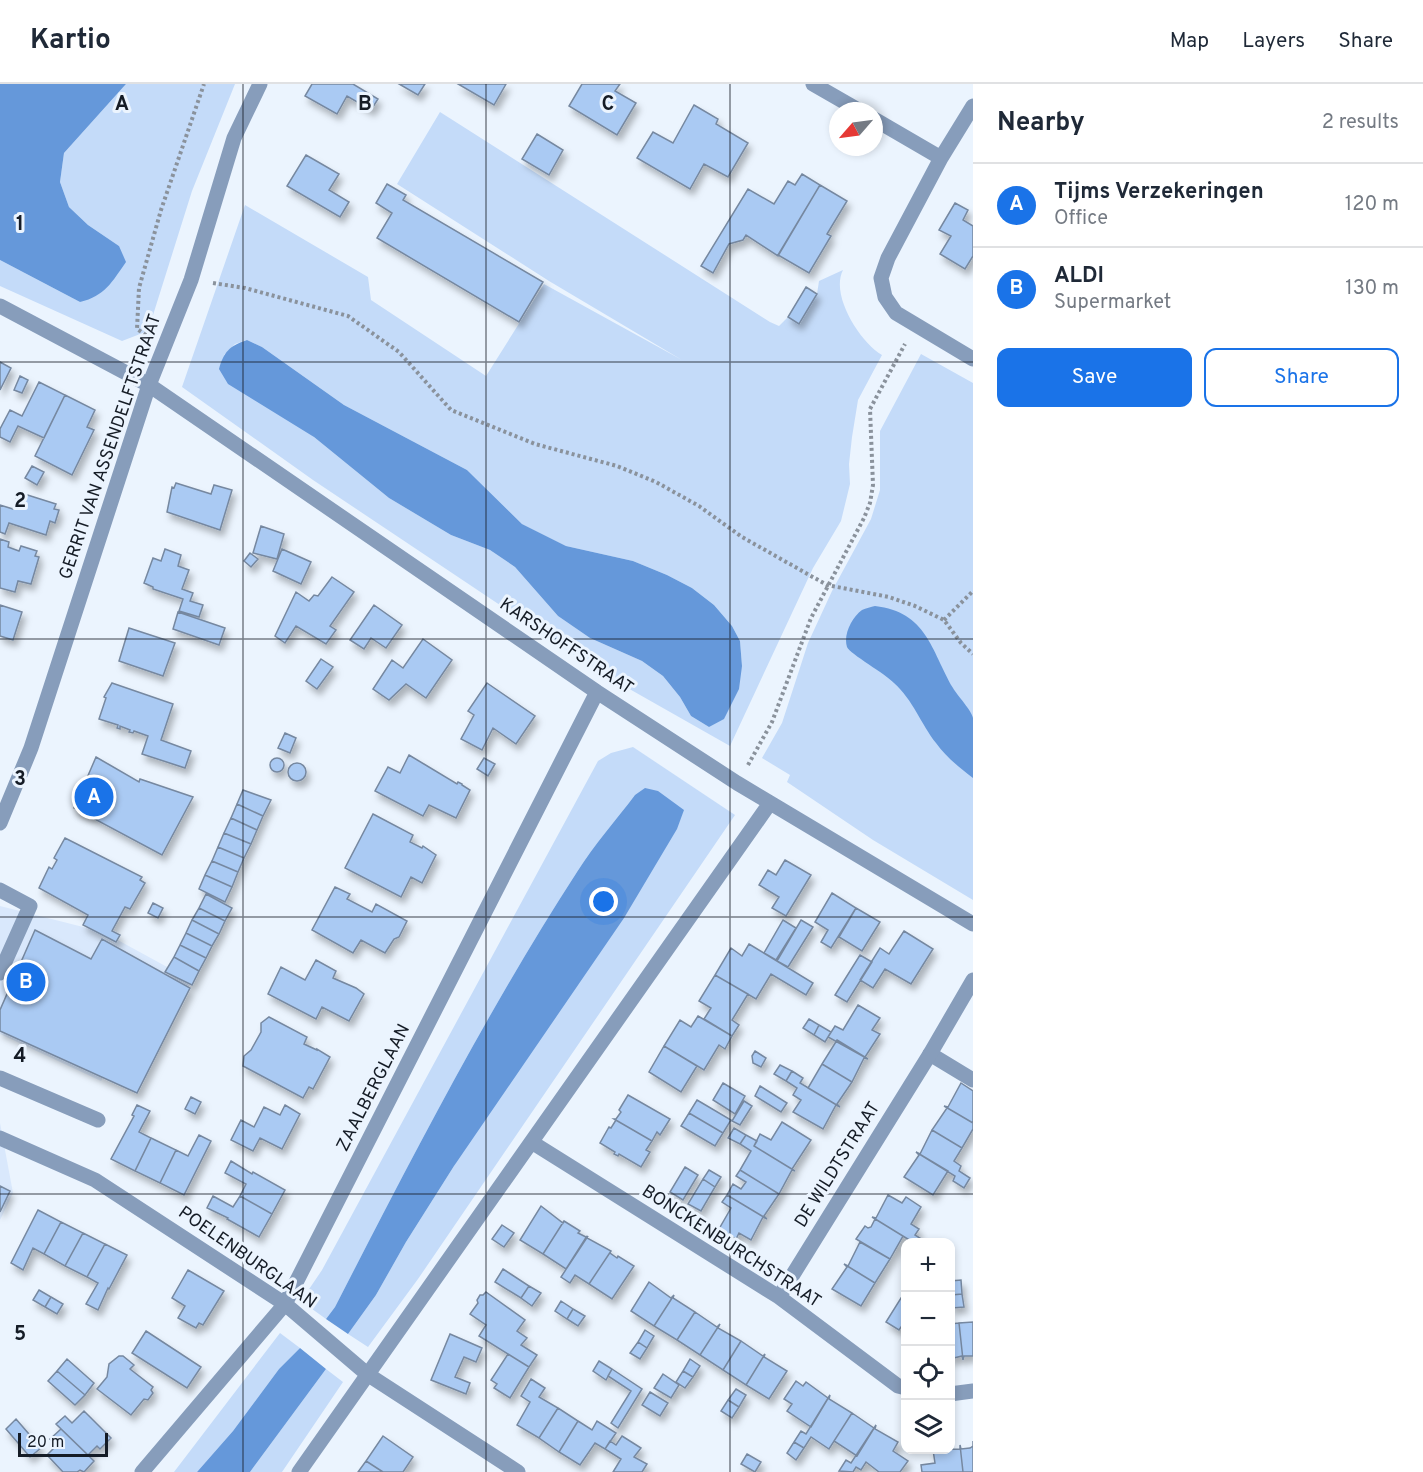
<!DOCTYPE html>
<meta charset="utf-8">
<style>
:root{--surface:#fff;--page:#f6f6f7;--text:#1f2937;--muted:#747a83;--line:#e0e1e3;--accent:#1a73e8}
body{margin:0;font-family:Overpass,sans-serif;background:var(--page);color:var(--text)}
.controls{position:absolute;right:18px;bottom:18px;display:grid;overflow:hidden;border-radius:12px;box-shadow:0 3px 9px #0003}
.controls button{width:54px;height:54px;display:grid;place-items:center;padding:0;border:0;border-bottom:2px solid var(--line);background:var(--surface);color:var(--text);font:30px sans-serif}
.compass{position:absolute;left:829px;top:18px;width:54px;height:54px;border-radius:50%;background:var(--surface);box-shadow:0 3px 9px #0003;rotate:242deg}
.scale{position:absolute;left:18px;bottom:15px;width:90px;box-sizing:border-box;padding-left:6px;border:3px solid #151c26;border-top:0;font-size:16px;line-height:21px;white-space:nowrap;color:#151c26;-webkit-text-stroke:4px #ebf4fe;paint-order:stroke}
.you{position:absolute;left:604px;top:818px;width:21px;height:21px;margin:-15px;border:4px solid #fff;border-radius:50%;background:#1a73e8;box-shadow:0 0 0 9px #1a73e833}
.badge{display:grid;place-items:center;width:39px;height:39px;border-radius:50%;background:var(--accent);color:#fff;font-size:20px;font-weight:700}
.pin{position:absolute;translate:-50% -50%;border:3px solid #fff;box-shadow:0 2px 6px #0006}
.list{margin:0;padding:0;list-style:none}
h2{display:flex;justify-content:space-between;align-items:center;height:78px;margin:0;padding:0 24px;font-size:26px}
h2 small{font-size:20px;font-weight:400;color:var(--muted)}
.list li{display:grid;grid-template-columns:39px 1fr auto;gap:18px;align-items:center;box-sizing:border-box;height:84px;padding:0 24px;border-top:2px solid var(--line)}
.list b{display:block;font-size:22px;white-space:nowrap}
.list p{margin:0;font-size:20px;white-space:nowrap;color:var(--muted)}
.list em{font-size:20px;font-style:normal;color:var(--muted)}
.actions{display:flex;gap:12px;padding:18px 24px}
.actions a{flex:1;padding:14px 0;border:2px solid var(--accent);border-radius:12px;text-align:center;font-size:21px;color:var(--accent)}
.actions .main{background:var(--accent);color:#fff}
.icon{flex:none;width:33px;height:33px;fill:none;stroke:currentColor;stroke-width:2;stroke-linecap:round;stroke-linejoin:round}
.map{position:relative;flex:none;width:973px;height:1388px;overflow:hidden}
header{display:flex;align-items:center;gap:36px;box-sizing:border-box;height:84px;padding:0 30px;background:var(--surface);border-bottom:2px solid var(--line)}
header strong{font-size:28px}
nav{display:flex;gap:33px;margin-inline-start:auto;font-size:21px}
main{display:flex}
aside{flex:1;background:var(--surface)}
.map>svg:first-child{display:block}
.built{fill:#d9e8fc}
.green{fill:#c4dbf9;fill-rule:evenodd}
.water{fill:#6598da}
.building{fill:#aacaf3;stroke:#7688a0;stroke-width:1.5;filter:url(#shadow)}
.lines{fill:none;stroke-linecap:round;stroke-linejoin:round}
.path{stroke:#8a929c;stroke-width:4;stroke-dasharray:3 3;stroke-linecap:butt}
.lane{stroke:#879dbb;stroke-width:15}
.street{stroke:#879dbb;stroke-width:15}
.grid{fill:none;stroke:#151c26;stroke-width:1.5;stroke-opacity:0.55}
.labels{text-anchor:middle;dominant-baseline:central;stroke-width:6;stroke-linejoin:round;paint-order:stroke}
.street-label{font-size:18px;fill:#151c26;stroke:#ebf4fe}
.grid-label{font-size:20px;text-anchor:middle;font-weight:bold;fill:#151c26;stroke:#ebf4fe;stroke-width:6;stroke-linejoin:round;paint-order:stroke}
</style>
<header>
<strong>Kartio</strong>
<nav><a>Map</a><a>Layers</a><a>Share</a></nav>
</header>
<main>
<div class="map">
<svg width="973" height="1388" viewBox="0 0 973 1388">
<defs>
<filter id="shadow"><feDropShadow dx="3.5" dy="6" stdDeviation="3" flood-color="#0004"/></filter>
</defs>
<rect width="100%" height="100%" fill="#ebf4fe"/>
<path class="built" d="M0 822 103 848 191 896 146 994 113 979 101 997 0 950Z
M0 1039 13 1109 0 1136Z"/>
<path class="green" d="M126 0H235L192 107 148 247 122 257 0 202V176L80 218 119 162 88 141 69 123 60 98 64 69Z
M440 28 770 238 779 242 788 233 800 240 817 210 819 197 843 186C830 211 860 258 882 271L858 316 852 353 849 380 850 400 841 437 813 484 730 662 603 590 313 396 182 303 245 121 368 193 371 216 486 292 544 200 682 276 549 197 397 100ZM247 256 262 263 344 321 467 386 522 440 566 462 633 477 667 491 692 504 714 521 732 542 740 557 742 582 709 643 691 632 680 613 663 592 642 577 590 554 558 532 515 483 490 466 451 451 389 414 314 353 224 271 235 260Z
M921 270 973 299V816L873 756 787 698 790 691 762 674 782 639 808 559 832 507 871 435 880 406V347Z
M633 663 735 731 418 1195 368 1263 348 1250 376 1211 406 1158 454 1082 635 711C616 736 594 761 577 788 487 927 411 1075 335 1223L326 1235 301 1217 322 1186 598 677 611 669Z
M280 1249 300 1264 279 1285 233 1347 197 1388H174Z
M326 1285 343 1298 282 1388H250Z"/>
<path class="water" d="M0 0H126L64 69 60 98 69 123 88 141 119 162 126 178C112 198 105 212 80 218L0 176Z
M247 256 262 263 344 321 467 386 522 440 566 462 633 477 667 491 692 504 714 521 732 542 740 557 742 582 739 605 724 635 709 643 691 632 680 613 663 592 642 577 590 554 558 532 515 483 490 466 451 451 389 414 314 353 228 300 219 285C224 268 229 262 247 256Z
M875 522C927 528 931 566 953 604 957 611 972 627 973 634 973 653 973 675 973 694 960 684 946 673 936 659 921 640 913 616 894 599 886 590 850 570 847 563 843 551 852 533 862 526 866 524 871 523 875 522Z
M645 704 658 707 684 726 677 745 624 834 454 1082 406 1158 376 1211 348 1250 326 1235 335 1223C411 1075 487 927 577 788 594 761 616 736 635 711Z
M300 1264 326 1285 250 1388H197L233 1347 279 1285Z"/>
<path class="building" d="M312 0H353L378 15 371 26 347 12 337 30 305 12Z
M399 0H425L418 11Z
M458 0H506L494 21Z
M582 0H620L615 7 636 19 617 51 569 22Z
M694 21 718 35 716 40 748 59 728 93 704 80 690 105 637 74 653 48 673 59Z
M537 50 563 66 549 91 522 75Z
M306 71 339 90 329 106 349 118 340 133 287 102Z
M802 90 820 101 778 172 746 151 743 156 729 160 713 189 701 182 748 105 774 120 788 97 795 101Z
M387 100 406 111 403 116 543 198 519 238 377 154 392 129 376 119Z
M820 101 847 117 827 150 831 152 809 189 778 171Z
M955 119 968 126 963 136 973 142V172L965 185 940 170 951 152 939 146Z
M806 203 817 210 799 240 788 233Z
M0 278 11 284 0 306Z
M20 292 28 296 22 309 14 306Z
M39 298 65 311 44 354 18 342 10 358 0 353V345L10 326 22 332Z
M65 311 95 326 87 343 94 346 72 391 35 372Z
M32 382 44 388 37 401 25 394Z
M176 399 211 410 214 401 232 406 220 446 167 428 172 403 174 404Z
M18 408 56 420 54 425 59 426 55 439 50 437 46 451 9 439 5 450 0 448V421L13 425Z
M261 442 284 450 277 475 253 469Z
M0 455 9 458 8 463 19 467 21 462 37 467 35 472 39 473 31 500 18 497 15 508 0 504Z
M165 465 181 471 178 482 189 486 182 505 193 509 190 517 203 521 199 533 179 527 183 515 153 505V503L144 499 153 474 161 477Z
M282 465 311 478 301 500 273 487Z
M250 469 258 475 251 483 244 477Z
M332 493 354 508 330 542 336 546 326 560 296 542 285 559 275 552 296 508 309 517 314 511 318 512Z
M0 521 22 528 13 556 0 552Z
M374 521 402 541 386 564 371 554 364 565 350 556Z
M178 528 225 544 219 561 173 545Z
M129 544 175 559 163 592 119 577Z
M423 555 452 576 426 614 406 600 389 616 373 605 392 576 403 584Z
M321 575 333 583 317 605 306 597Z
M112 599 173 620 161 656 191 667 185 684 142 670 148 652 134 647 133 649 129 648 130 646 120 642V645L117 644 118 641 99 635 106 614 104 613Z
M487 599 535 632 516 660 493 644 482 666 461 655 474 631 468 627Z
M285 649 296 654 290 669 278 664Z
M409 671 457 700 458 698 462 700V701L470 706 456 734 429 721 423 732 375 707 388 683 400 689Z
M96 673 139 698 140 695 193 713 162 771 74 724Z
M484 674 495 680 488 692 477 685Z
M270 681a7 7 0 1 1 14 0a7 7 0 1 1-14 0Z
M288 688a9 9 0 1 1 18 0a9 9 0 1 1-18 0Z
M243 706 271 716 263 732 237 720Z
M237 720 263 732 257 746 231 734Z
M373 730 413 751 410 758 422 764 423 762 436 771 422 799 411 793 401 813 345 784Z
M231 734 257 746 251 760 224 749Z
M224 749 251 760 244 774 218 763Z
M65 754 142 793 140 796 145 799 130 825 125 823 112 847 120 851 116 858 83 841 88 831 39 804 49 783 52 785 57 776 54 774Z
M218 763 244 774 238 788 212 777Z
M785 776 811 791 786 832 772 824 779 813 759 801 768 786 776 791Z
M212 777 238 788 232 803 205 791Z
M205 791 232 803 225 818 199 805Z
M335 803 350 810 347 815 372 828 376 820 407 837 399 853 394 855 385 869 361 856 353 869 312 846Z
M832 809 856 824 831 864 821 858 828 846 815 838Z
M206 810 232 824 225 837 199 824Z
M153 819 163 824 158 834 148 829Z
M199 824 225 837 219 850 192 836Z
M856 824 880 838 862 867 839 853Z
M192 836 219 850 212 862 186 849Z
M783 836 796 844 776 876 764 869Z
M801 836 813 843 788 883 777 877Z
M35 846 91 875 102 855 190 904 137 1009 0 947V926Z
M904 847 933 865 911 900 885 885 873 904 860 896 880 864 889 870Z
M186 849 212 862 206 874 180 861Z
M749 860 813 899 806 911 771 890 756 915 715 891 731 864 742 872Z
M180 861 206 874 199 887 174 873Z
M860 871 872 878 847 918 835 911Z
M174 873 199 887 192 901 165 888Z
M316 876 336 887 333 894 356 904 364 910 349 937 322 923 316 935 268 910 281 883 305 896Z
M715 891 748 910 732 936 739 941 732 952 704 935 711 924 699 917Z
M858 921 880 934 872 946 880 950 865 973 868 975 828 953 835 942 843 946Z
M698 932 732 952 725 965 719 961 704 986 664 962 680 936 691 943Z
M269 933 307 953 304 960 317 966V965L330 973 313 1005 309 1003 303 1014 243 982 244 972 251 966 261 948V939Z
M809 935 819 941 814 951 803 944Z
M819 941 831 948 825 958 814 951Z
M837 956 868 975 864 974 852 998 822 980Z
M664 962 697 982 681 1008 649 988Z
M755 967 766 974 761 983 753 979 752 972Z
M822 980 852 998 837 1020 840 1023 808 1004Z
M780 981 792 987 786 997 774 990Z
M792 987 803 994 800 999 840 1023 836 1021 823 1045 793 1028 801 1016 793 1011 797 1004 786 997Z
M723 999 745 1012 735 1030 713 1016Z
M961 999 973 1007V1039L944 1022 948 1023Z
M760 1002 787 1019 781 1028 755 1012Z
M628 1011 670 1035 660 1051 657 1048 652 1057 614 1035H616L621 1028 619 1026Z
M191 1013 201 1018 195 1030 185 1025Z
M697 1016 731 1036 723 1049 689 1029Z
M744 1017 752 1022 740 1041 732 1037Z
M137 1021 150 1027 139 1048 151 1054 135 1087 111 1075 134 1032 132 1031Z
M285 1021 300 1030 282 1065 260 1054 253 1067 231 1056 241 1036 254 1043 264 1023 280 1031Z
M944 1022 973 1039V1045L962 1064 932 1046 947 1024Z
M689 1029 723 1049 715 1062 681 1042Z
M614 1035 652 1057 646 1066 650 1068 641 1083 619 1070 618 1072 614 1070 615 1068 600 1059 609 1043 611 1044 616 1036Z
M782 1038 811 1056 792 1085 795 1087 754 1062 760 1050 771 1056Z
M734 1044 746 1051 740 1060 728 1054Z
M932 1046 962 1064 954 1077 961 1082 959 1087 970 1094 964 1104 953 1097 955 1092 916 1068 920 1070Z
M199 1051 211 1057 184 1111 160 1099 176 1066 188 1072Z
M746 1051 757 1057 754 1062 795 1087 792 1086 779 1110 740 1086 751 1067 740 1060Z
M151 1054 176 1066 160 1099 135 1087Z
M916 1068 948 1087 933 1111 904 1093 919 1071Z
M231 1077 252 1090 253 1088 285 1106 272 1130 240 1112 246 1100 225 1089Z
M685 1083 698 1091 683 1116 670 1108Z
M709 1086 721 1093 715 1103 703 1095Z
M740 1086 779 1110 764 1132 767 1135 727 1111 733 1100 741 1105 746 1098 736 1092Z
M703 1095 715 1103 701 1127 688 1120Z
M0 1102 10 1107 0 1128Z
M727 1111 767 1135 763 1133 751 1156 739 1149 736 1155 719 1145 731 1124 722 1118Z
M888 1111 902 1119 906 1113 921 1123 911 1140 919 1145 915 1151 926 1158H911V1157L872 1133 876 1134Z
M213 1112 233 1123 240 1112 272 1130 259 1153 227 1135 228 1134 207 1124Z
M541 1122 563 1139 564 1137 543 1170 520 1156Z
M38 1126 61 1138 44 1170 33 1164 23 1186 11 1179Z
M872 1133 903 1152 890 1175 856 1155 865 1142 868 1144 871 1143 875 1135Z
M564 1137 580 1147 578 1149 586 1153 587 1152 566 1185 543 1170Z
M61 1138 83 1149 65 1182 44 1170Z
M502 1141 514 1149 504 1163 492 1155Z
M83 1149 105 1160 87 1193 65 1182Z
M588 1152 587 1154 611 1167 589 1200 575 1191 570 1199 561 1193Z
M860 1158 890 1175 875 1199 844 1180 848 1182Z
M105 1160 127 1171 109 1205 108 1204 98 1226 86 1220 98 1199 87 1193Z
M611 1167 610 1169 617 1174 618 1172 634 1182 612 1215 589 1200Z
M844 1180 875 1199 861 1222 832 1205 847 1183Z
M503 1185 529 1202 521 1214 495 1198Z
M188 1186 224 1207 203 1241 199 1239 196 1244 178 1234 185 1222 172 1214Z
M961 1196 962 1210 951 1211 950 1197Z
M649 1198 671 1214 674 1211 654 1242 631 1227Z
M529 1202 541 1209 532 1222 521 1214Z
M39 1206 51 1213 45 1223 33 1216Z
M486 1208 525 1236 517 1247 527 1254 521 1261 537 1271 529 1283 479 1252 486 1241 470 1230 478 1219 477 1216 480 1211H483Z
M962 1210 964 1223 952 1224 951 1211Z
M674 1211 673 1214 695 1228 677 1256 654 1242Z
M51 1213 63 1220 57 1230 45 1223Z
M901 1214 906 1217V1236L899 1246 886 1238Z
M561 1217 573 1225 567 1235 555 1227Z
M573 1225 585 1232 578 1242 567 1235Z
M695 1228 717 1243 720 1240 700 1271 677 1256Z
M973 1238V1272H964L963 1276 959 1239Z
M959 1239 963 1276 962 1272 950 1275V1240Z
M720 1240 718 1244 741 1257 723 1286 700 1271Z
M645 1246 654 1252 647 1264 638 1258Z
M146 1247 201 1283 187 1304 132 1269Z
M450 1250 482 1264 476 1278 464 1273 455 1293 470 1299 466 1310 431 1296Z
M741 1257 763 1272 765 1270 746 1301 723 1286Z
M638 1258 647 1264 640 1275 630 1269Z
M508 1270 529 1283 510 1314 494 1304 497 1300 491 1296Z
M765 1270 764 1273 787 1287 769 1315 746 1301Z
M119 1272H123L134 1281 130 1285 153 1303 151 1306 153 1309 148 1316 144 1315 131 1331 97 1305 107 1293 109 1280Z
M67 1275 94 1299 85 1311 57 1287Z
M690 1275 700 1282 693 1293 683 1287Z
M599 1277 612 1285 606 1296 593 1287Z
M612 1285 642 1305 618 1344 611 1339 631 1307 608 1292Z
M57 1287 85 1311 75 1321 48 1297Z
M683 1287 693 1293 685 1304 676 1298Z
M663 1290 679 1301 671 1314 654 1304Z
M531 1295 545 1304 539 1313 558 1324 539 1354 517 1341 530 1318 521 1312Z
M796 1297 803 1302 806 1298 828 1314 830 1311 811 1343 787 1327 792 1320 784 1315Z
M736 1305 746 1311 739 1323 728 1316Z
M650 1308 668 1319 660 1332 642 1321Z
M830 1311 829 1315 852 1329 829 1365 811 1353 804 1364 794 1358 801 1347 806 1350Z
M728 1316 739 1323 732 1334 721 1327Z
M558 1324 578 1337 559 1368 539 1354Z
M84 1327 111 1354 100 1365 97 1362 88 1371 56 1340 65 1332 72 1339Z
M852 1329 874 1344 876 1341 857 1372 834 1357Z
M16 1335 41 1364 30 1373 6 1345Z
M578 1337 592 1346 597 1337 616 1349 605 1365 595 1359 580 1381 559 1368Z
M876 1341 875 1345 898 1358 893 1367 908 1377 900 1388H879L866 1378 861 1386 856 1383 853 1388 839 1387 846 1376 851 1379Z
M61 1345 94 1377 84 1388 80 1386 77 1388H63L47 1371 56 1362 50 1355Z
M383 1352 413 1373 403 1388H383L366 1377Z
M622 1352 641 1364 634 1373 647 1380 642 1388H613L621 1375 605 1365 610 1357 616 1361Z
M973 1357V1388H963L960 1361 961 1365 970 1364 973 1362Z
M794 1358 804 1364 796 1376 787 1369Z
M960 1361 963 1388H922L921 1381 935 1379 933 1366 960 1365Z
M747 1370 761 1378 755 1388 741 1380Z
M366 1377 383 1388H358Z"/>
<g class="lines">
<path class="path" d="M213 199 245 204 348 232 399 268 451 326 535 360 617 382 656 398 699 422 742 453 827 501 889 513 915 522 944 536 961 559 973 570
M146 251 137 245 139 204 161 126 204 0
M944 536 973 507
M748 681 772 638 811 534 864 434 870 419 873 401 870 325 905 260"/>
<path class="lane" d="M0 806 30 822 0 889
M930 970 973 996
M0 994 98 1036"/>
<path class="street" d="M813 0 860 27
M973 22 941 74 888 174 881 194 885 213 896 229 973 275
M874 35 941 74
M0 222 149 301 597 608 737 699 973 840
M0 739 31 664 149 301 191 196 234 54 260 0
M0 1054 95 1096 285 1220 367 1290 518 1388
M533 1059 779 1213 898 1302 906 1304
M779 1213 930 970 973 896
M950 1310 973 1307
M142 1388 285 1220 597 608
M299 1388 770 719"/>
</g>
<path class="grid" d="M243 0V1388M486 0V1388M730 0V1388M0 278H973M0 555H973M0 833H973M0 1110H973"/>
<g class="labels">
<g class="street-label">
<text transform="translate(111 363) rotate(-71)">GERRIT VAN ASSENDELFTSTRAAT</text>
<text transform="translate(566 563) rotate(34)">KARSHOFFSTRAAT</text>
<text transform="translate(374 1004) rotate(-63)">ZAALBERGLAAN</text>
<text transform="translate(838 1081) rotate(-58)">DE WILDTSTRAAT</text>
<text transform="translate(731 1163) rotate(33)">BONCKENBURCHSTRAAT</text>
<text transform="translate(247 1174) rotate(35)">POELENBURGLAAN</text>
</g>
</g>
<g class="grid-label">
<text x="122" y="26">A</text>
<text x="365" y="26">B</text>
<text x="608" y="26">C</text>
<text x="20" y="146">1</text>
<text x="20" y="423">2</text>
<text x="20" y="701">3</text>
<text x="20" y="978">4</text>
<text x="20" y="1256">5</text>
</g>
</svg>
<div class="controls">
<button>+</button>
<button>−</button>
<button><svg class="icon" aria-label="locate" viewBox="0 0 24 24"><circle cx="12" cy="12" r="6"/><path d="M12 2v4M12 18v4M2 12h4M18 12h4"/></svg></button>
<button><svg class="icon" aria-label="layers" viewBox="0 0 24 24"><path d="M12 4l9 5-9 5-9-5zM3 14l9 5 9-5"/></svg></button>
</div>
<svg class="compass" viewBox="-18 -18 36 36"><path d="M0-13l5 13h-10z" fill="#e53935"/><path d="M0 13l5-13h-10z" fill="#747a83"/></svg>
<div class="scale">20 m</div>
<div class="you"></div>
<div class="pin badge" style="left:94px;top:713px">A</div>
<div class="pin badge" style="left:26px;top:898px">B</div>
</div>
<aside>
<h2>Nearby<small>2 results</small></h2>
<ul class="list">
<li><span class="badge">A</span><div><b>Tijms Verzekeringen</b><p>Office</p></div><em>120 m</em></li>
<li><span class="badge">B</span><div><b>ALDI</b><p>Supermarket</p></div><em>130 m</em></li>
</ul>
<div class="actions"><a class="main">Save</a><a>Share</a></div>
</aside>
</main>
